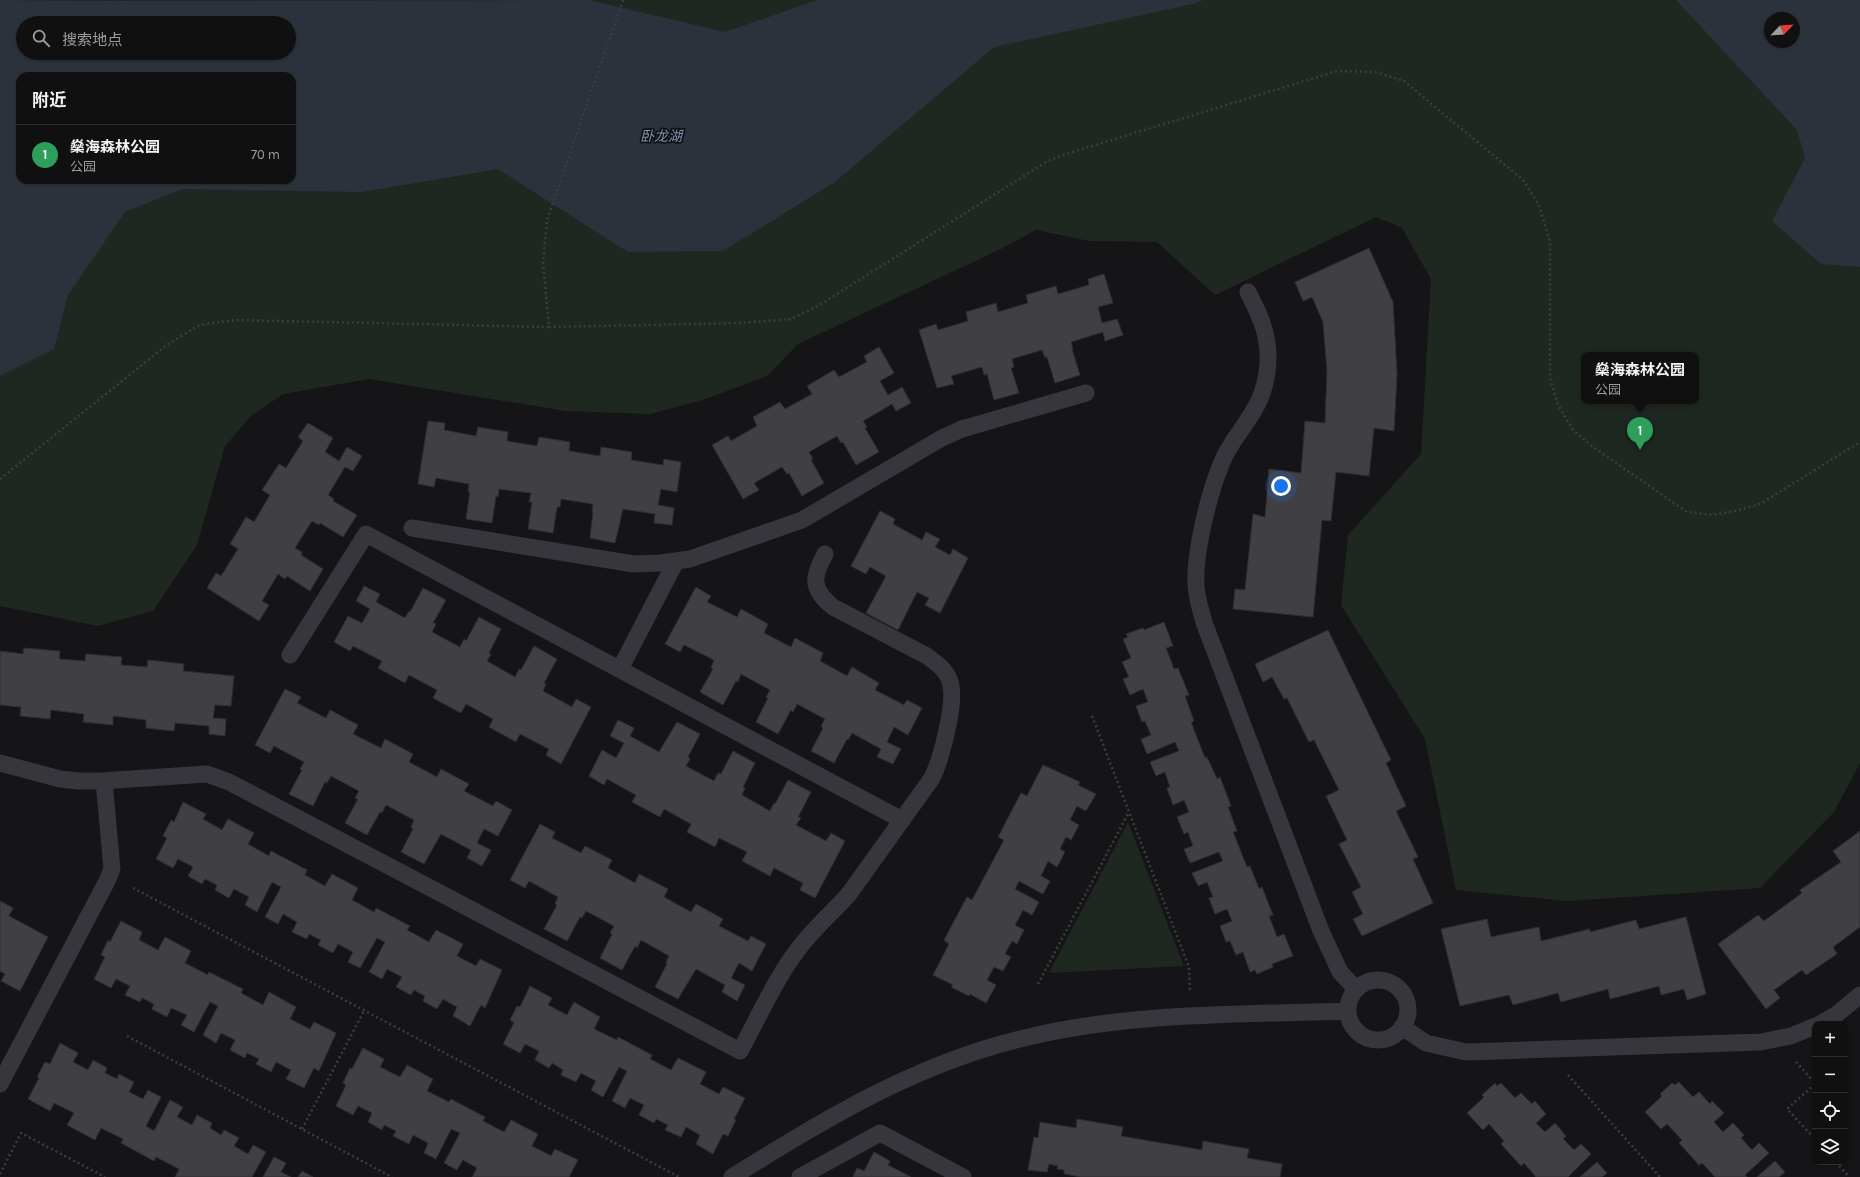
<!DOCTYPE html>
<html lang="zh">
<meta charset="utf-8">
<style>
:root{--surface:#101011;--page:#1e1e1f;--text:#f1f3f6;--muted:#9c9d9f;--line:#303031;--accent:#1a73e8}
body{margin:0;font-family:Karla,"Noto Sans SC",sans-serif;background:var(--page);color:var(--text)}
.controls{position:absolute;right:12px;bottom:12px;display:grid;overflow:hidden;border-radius:8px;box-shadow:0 1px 3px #0004}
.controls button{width:36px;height:36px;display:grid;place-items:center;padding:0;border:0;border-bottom:1px solid var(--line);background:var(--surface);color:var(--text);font:20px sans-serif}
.compass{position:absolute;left:1764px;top:12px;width:36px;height:36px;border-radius:50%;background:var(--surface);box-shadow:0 1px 3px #0004;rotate:65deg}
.you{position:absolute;left:1281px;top:486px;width:14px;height:14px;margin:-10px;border:3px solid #fff;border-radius:50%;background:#1a73e8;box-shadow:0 0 0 6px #1a73e833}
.badge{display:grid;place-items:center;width:26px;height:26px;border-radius:50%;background:var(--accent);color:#fff;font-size:13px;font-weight:700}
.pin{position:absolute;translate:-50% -33px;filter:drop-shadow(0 1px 2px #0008)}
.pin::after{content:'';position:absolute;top:21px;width:14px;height:12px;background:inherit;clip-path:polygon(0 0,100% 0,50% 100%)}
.popup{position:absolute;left:1581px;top:352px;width:118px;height:52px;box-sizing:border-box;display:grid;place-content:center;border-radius:8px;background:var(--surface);filter:drop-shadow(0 1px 3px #0005);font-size:13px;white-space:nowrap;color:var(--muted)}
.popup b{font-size:15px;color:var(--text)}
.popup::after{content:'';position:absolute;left:50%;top:100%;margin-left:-8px;border:8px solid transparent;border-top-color:var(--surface)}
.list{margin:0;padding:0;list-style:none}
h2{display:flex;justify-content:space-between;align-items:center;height:52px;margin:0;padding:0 16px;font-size:17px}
h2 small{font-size:13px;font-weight:400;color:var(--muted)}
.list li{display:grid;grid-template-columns:26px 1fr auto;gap:12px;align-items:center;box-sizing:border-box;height:60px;padding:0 16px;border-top:1px solid var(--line)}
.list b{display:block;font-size:15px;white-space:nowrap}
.list p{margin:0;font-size:13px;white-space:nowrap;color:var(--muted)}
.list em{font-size:13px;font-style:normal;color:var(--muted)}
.icon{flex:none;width:22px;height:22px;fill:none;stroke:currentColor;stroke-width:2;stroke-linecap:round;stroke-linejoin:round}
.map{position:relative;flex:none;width:1860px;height:1177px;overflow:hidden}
.search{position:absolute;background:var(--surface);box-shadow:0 1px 3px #0004;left:16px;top:16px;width:280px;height:44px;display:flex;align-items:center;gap:10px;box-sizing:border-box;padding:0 14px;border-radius:22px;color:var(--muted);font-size:15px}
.panel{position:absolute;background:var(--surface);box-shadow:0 1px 3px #0004;left:16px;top:72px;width:280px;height:112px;border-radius:12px}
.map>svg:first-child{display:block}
.green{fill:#1f2721;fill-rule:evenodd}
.water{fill:#2b323b;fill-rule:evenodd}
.building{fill:#3f3f44;stroke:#2f2f33}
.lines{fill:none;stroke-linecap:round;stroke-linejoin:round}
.path{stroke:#3c3d43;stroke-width:2.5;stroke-dasharray:2 3;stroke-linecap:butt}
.service{stroke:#36363c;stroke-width:17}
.labels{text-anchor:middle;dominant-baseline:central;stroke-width:3.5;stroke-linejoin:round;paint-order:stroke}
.water-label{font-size:14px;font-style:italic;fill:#7d95b3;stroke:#101012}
</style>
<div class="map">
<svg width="1860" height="1177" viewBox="0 0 1860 1177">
<rect width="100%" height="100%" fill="#151517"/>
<path class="green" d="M0 0H1860V763L1834 812 1760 888 1568 901 1456 890 1425 739 1341 605 1348 535 1421 454 1431 279 1402 228 1376 217 1215 295 1157 242 1089 241 1036 230 1001 249 798 344 767 376 703 400 650 414 566 411 369 379 283 394 251 416 225 446 197 545 153 611 98 626 0 606ZM1770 18H1794V42H1770ZM23 23H289V53H23ZM20 76H292V180H20ZM1584 355H1696V401H1584Z
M1128 822 1184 966 1049 973Z"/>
<path class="water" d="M0 0 92 1 589 0 725 32 817 0H1203L1197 3 994 47 835 182 723 251 628 252 498 169 362 192 182 189 125 212 68 295 54 349 0 376ZM23 23H289V53H23ZM20 76H292V180H20Z
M1676 0H1860V267L1821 264 1772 221 1805 158 1797 130ZM1770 18H1794V42H1770Z"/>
<path class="building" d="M1369 248 1393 302 1397 375 1394 431 1374 428 1369 476 1336 472 1331 521 1322 520 1313 617 1233 609 1235 589 1245 590 1253 514 1265 517 1269 469 1301 473 1305 421 1325 423 1327 371 1323 322 1312 297 1303 301 1295 282Z
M1104 274 1113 303 1098 307 1102 323 1117 319 1123 335 1105 341 1103 332 1071 342 1073 349H1072L1080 375 1055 383 1047 357 1045 358 1042 350 1012 359 1014 367 1011 368 1019 393 994 400 987 374 984 375 982 367 951 376 954 384 937 388 919 330 936 324 938 330 968 321 966 312 996 303 998 312 1028 303 1026 295 1056 286 1058 294 1089 285 1088 279Z
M879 347 894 373 880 381 888 395 902 387 911 403 896 411 892 404 863 421 867 427 865 428 879 452 856 465 843 442 841 443 837 436 809 452 813 459 811 460 824 483 802 496 789 473 787 474 782 467 754 483 759 490 743 499 712 445 728 436 731 441 757 426 753 417 780 402 785 409 812 394 807 386 834 370 839 377 867 362 864 356Z
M428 421 445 423 444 430 476 436 478 427 508 432 507 441 537 446 539 437 570 442 569 451 600 456 601 447 632 452 631 460 663 465 664 459 681 462 677 492 661 489 658 505 674 508 672 525 654 523 655 514 623 509 615 543 590 538 593 512H592L593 504 561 499 560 507H557L553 533 528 529 532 502H529L531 493 499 489 498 497 496 496 492 523 466 519 470 492H468L469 484 436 478 434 487 418 484Z
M308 423 333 438 325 452 339 461 347 447 362 456 353 471 345 467 328 495 334 499 333 501 357 515 343 537 320 523 319 525 312 521 295 548 302 552 301 555 323 569 310 591 287 576 285 579 278 574 262 601 269 605 259 621 207 588 216 573 221 576 238 549 230 544 246 517 254 522 270 495 262 490 279 464 286 468 303 441 298 437Z
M880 511 895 519 893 524 922 540 926 532 940 539 935 547 950 555 953 549 968 558 940 613 925 605 929 598 917 592 898 630 866 613 886 576 870 567 866 574 851 566Z
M364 586 380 594 376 602 405 618 409 611 410 612 423 588 446 600 433 623 436 624 432 632 460 647 464 639 466 641 479 617 501 629 489 653 491 654 487 661 515 677 519 669 521 670 534 646 557 659 544 683 546 684 543 691 572 707 576 699 591 707 561 764 546 755 549 749 520 734 516 742 489 727 493 719 466 704 461 713 433 698 437 690 409 675 405 683 378 668 382 661 353 646 350 651 334 642 348 616 362 623 370 609 356 601Z
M696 587 711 596 707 602 737 617 741 609 768 624 764 633 791 647 795 638 823 653 820 661 847 676 852 667 879 683 875 690 904 705 907 700 922 708 908 735 894 727 887 742 901 749 893 764 877 757 881 749 852 733 848 740 847 739 834 763 811 751 823 728 821 726 825 719 797 704 793 712 791 710 778 734 756 722 768 698 766 697 770 690 741 674 738 682 736 681 723 705 700 692 713 669 711 668 714 660 684 645 680 652 665 644Z
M1164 622 1173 646 1166 648 1174 669 1178 668 1189 695 1185 696 1194 721 1191 722 1205 758 1207 757 1217 779 1220 777 1231 806 1228 807 1237 831 1233 832 1247 867 1250 866 1259 889 1262 887 1273 915 1269 916 1277 937 1284 934 1293 956 1272 964 1273 967 1257 974 1255 970 1250 972 1243 952 1236 955 1230 941 1226 942 1220 926 1232 921 1227 909 1215 914 1209 898 1213 897 1207 882 1198 886 1192 873 1223 861 1219 852 1190 863 1184 849 1193 846 1188 832 1184 834 1177 817 1189 812 1184 800 1173 805 1167 788 1170 787 1165 772 1156 776 1150 762 1179 751 1175 742 1147 754 1141 739 1151 735 1145 721 1142 722 1136 706 1148 702 1143 689 1130 695 1123 679 1129 677 1122 662 1131 658 1123 639 1128 637 1126 634 1143 628 1144 630Z
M1328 630 1391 760 1386 763 1406 806 1396 811 1418 857 1413 859 1433 903 1362 936 1353 919 1363 914 1352 892 1361 887 1339 844 1347 840 1326 796 1339 790 1314 740 1309 742 1287 698 1284 699 1272 677 1263 682 1255 664Z
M24 648 60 651 59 659 85 661 86 654 122 657 121 665 147 667 148 660 184 664 183 671 234 676 231 706 215 705 213 718 226 719 225 736 209 734V726L175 723 174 731 146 728V720L113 716V725L83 722 84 714 51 710 50 719 20 716 21 707 0 705V651L23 654Z
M285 689 301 697 297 703 326 718 330 710 358 725 353 734 381 748 385 739 413 754 409 762 437 777 441 769 469 784 464 791 493 806 496 801 512 810 498 836 484 829 477 843 491 850 482 866 467 858 471 850 441 834 424 864 401 852 413 829 411 827 414 820 386 805 382 813 380 812 367 835 345 823 358 799 355 798 359 791 331 776 327 783 325 782 313 806 289 794 302 770 300 769 304 762 274 746 270 753 255 745Z
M618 720 634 728 630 736 659 752 677 722 700 734 688 757 690 759 686 766 714 781 718 773 721 774 733 751 755 763 743 787 745 788 742 795 770 811 774 803 775 804 788 780 811 792 798 817 801 818 796 825 826 841 831 833 845 841 815 898 800 890 803 883 774 868 770 876 742 861 747 852 719 838 715 847 687 832 691 824 664 809 660 817 632 802 636 795 607 779 604 785 589 776 602 750 616 758 624 743 610 736Z
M1043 765 1080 782 1078 785 1096 794 1086 811 1077 806 1070 820 1079 825 1071 840 1066 837 1060 849 1065 852 1057 867 1048 861 1041 876 1050 881 1043 894 1019 881 1015 889 1039 902 1032 915 1023 910 1015 925 1024 930 1017 944 1012 941 1005 954 1011 957 1003 971 994 967 987 980 996 985 986 1003 970 994 969 996 951 987 953 985 933 975 949 944 944 940 967 897 972 900 1004 840 998 837 1021 793 1027 796Z
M183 802 206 814 203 819 222 830 228 819 254 833 248 844 269 856 271 851 307 870 305 875 325 886 332 874 358 888 352 900 374 912 376 908 410 926 407 930 429 942 436 930 463 944 457 956 476 966 480 959 502 970 485 1008 481 1005 470 1026 453 1016 457 1007 443 999 437 1009 423 1001 425 996 414 990 411 995 396 987 402 977 387 969 382 979 369 972 385 942 377 938 360 968 348 962 353 952 338 944 333 953 318 945 321 940 309 934 307 939 292 932 297 922 283 914 278 924 265 917 281 887 272 882 257 912 245 905 249 897 234 889 229 898 215 890 217 885 205 879 202 884 188 876 193 867 178 859 173 868 156 859 167 838 163 836 171 820 174 822Z
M540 824 555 832 552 838 581 853 585 846 612 860 608 868 635 883 639 874 668 889 664 897 691 912 696 904 723 919 719 926 748 941 751 936 766 944 752 971 739 963 731 978 745 985 737 1001 722 992 725 985 696 969 678 999 655 987 667 964 666 962 669 956 641 940 637 948 635 946 622 970 600 958 612 934 610 933 614 926 586 911 582 918 580 917 567 941 544 929 557 905 555 904 558 897 529 881 525 888 510 880Z
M1860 831V927L1833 947 1837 954 1806 975 1802 970 1774 990 1780 998 1766 1009 1718 944 1758 915 1764 921 1802 893 1800 890 1841 862 1833 851Z
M0 901 13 908 9 916 48 937 20 991 1 981 5 974 0 971Z
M1686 917 1706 994 1687 1000 1684 989 1661 995 1659 986 1610 999 1608 989 1561 1002 1558 993 1513 1005 1509 995 1460 1006 1441 929 1487 919 1491 937 1539 927 1541 941 1590 929V932L1636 920 1639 929Z
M121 921 142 932 139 940 158 950 165 937 191 951 185 963 208 975 209 972 243 989 241 993 263 1005 269 992 296 1007 290 1019 310 1029 314 1022 336 1033 319 1071 314 1068 304 1088 286 1079 291 1070 276 1062 271 1072 256 1064 259 1059 247 1053 245 1058 230 1050 235 1040 221 1033 216 1043 203 1035 218 1006 210 1002 194 1032 181 1025 187 1015 171 1008 167 1017 152 1009 154 1004 142 998 140 1002 125 995 130 986 116 979 111 988 94 979 105 957 101 955 108 940 110 942Z
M530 986 552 998 548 1005 567 1015 574 1002 600 1017 594 1029 617 1040 618 1037 652 1055 650 1059 671 1070 678 1058 706 1072 700 1084 719 1094 723 1087 745 1098 734 1119 736 1120 728 1136 723 1134 713 1154 696 1144 700 1135 686 1127 681 1137 665 1130 668 1125 656 1119 654 1123 639 1115 644 1105 630 1098 625 1108 612 1101 627 1071 619 1067 603 1097 591 1090 596 1081 581 1073 576 1082 561 1075 563 1070 552 1063 549 1068 535 1060 539 1051 525 1044 520 1053 503 1044 514 1023 510 1020 517 1006 520 1007Z
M60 1043 78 1053 73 1062 88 1070 93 1060 107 1068 105 1073 117 1079 119 1074 134 1082 129 1092 143 1099 148 1090 161 1097 146 1126 154 1131 170 1100 183 1107 177 1117 192 1125 197 1115 212 1123 210 1128 221 1135 224 1130 239 1138 234 1146 248 1154 253 1145 266 1152 252 1177H175L179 1169 156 1157 154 1161 121 1143 123 1139 101 1128 95 1140 67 1125 74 1113 54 1103 50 1111 28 1099 39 1078 37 1077 45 1062 50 1064Z
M363 1048 384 1059 380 1067 400 1077 407 1065 433 1079 427 1091 449 1102 451 1099 485 1117 483 1121 504 1132 511 1120 538 1134 532 1146 551 1156 555 1149 578 1160 569 1177H472L477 1168 463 1160 457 1170 444 1163 460 1133 451 1129 436 1159 424 1153 428 1143 413 1135 409 1144 393 1136 396 1131 384 1125 382 1130 368 1122 372 1113 358 1106 353 1115 336 1106 346 1085 343 1083 350 1068 352 1069Z
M1679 1082 1693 1097 1699 1092 1710 1104 1712 1101 1724 1113 1714 1122 1723 1132 1733 1123 1744 1135 1741 1138 1752 1150 1759 1143 1769 1153 1745 1175 1747 1177H1715L1702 1163 1699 1165 1679 1143 1682 1140 1667 1124 1661 1129 1645 1112 1662 1096 1660 1094 1672 1083 1675 1085Z
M1495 1083 1497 1086 1501 1083 1515 1098 1521 1093 1532 1104 1535 1101 1546 1114 1536 1123 1545 1132 1555 1123 1566 1136 1563 1139 1574 1150 1581 1144 1591 1154 1568 1177H1536L1524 1163 1521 1166 1501 1144 1504 1141 1489 1124 1483 1130 1467 1113 1484 1097 1482 1095Z
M1077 1119 1123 1127 1121 1136 1202 1150 1203 1141 1249 1149 1247 1158 1282 1164 1280 1177H1081L1064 1174V1170L1057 1169 1058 1166 1049 1164 1047 1172 1028 1170 1034 1137 1038 1138 1040 1122 1076 1128Z
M874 1152 890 1161 888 1165 911 1177H853L857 1168 864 1171Z
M274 1157 286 1163 281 1172 291 1177H263Z
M1775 1161 1785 1172 1779 1177H1757Z
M1597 1162 1607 1173 1602 1177H1580Z
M302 1171 313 1177H298Z"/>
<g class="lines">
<path class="path" d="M623 0 547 220 543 263 549 327 741 323 791 319 818 306 1046 162 1063 155 1337 71 1375 72 1404 81 1523 180 1539 205 1550 242V378L1558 405 1573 430 1593 447 1687 512 1713 515 1739 510 1760 504 1860 442
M0 479 168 344 200 325 235 320 549 327
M1092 716 1189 967 1190 990
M133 888 679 1177
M1038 984 1129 812
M127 1036 392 1177
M1796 1062 1815 1083
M1568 1075 1660 1177
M1815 1084 1787 1109 1815 1139
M302 1129 364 1011
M1836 1162 1849 1177
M0 1174 21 1133 105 1177"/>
<path class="service" d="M1248 292C1255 306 1263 321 1266 337 1271 360 1267 389 1254 410 1244 428 1230 442 1222 462 1209 493 1194 553 1196 586 1197 600 1201 612 1205 625L1321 931 1340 972 1356 989
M412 528 634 564 660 563 676 561
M290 655 366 534 902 820
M620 669 676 561 690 559 802 520 942 438 962 429 1086 393
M0 763 60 779 78 781H101L207 774 229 782 740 1051C759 1017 775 979 799 948 814 928 833 912 849 894L932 778C941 760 955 706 951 686 949 672 938 664 927 656L833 607C811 589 812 578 825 554
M1348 1010a30 30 0 1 1 60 0a30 30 0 1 1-60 0Z
M1820 1024 1837 1014 1860 995
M1402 1027 1426 1043 1466 1052 1761 1042 1791 1036 1815 1026
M0 1084 107 881 112 869 104 781
M732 1177C824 1120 913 1065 1020 1039 1127 1012 1239 1015 1348 1011
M800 1177 880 1133 963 1177"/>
</g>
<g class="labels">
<g class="water-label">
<text x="661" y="136">卧龙湖</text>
</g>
</g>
</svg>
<div class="controls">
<button>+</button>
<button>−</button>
<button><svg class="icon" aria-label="locate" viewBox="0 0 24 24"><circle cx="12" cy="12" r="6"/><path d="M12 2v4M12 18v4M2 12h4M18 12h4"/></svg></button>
<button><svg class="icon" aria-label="layers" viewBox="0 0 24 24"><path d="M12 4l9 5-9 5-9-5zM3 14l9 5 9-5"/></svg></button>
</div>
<svg class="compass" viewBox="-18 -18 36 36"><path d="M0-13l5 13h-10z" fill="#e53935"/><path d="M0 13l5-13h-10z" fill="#9c9d9f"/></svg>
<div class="you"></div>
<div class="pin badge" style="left:1640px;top:450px;background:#2e9e5b">1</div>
<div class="popup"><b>燊海森林公园</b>公园</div>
<div class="search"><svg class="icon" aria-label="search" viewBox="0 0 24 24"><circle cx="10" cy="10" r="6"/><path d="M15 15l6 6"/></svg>搜索地点</div>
<section class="panel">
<h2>附近<small></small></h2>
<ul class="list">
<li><span class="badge" style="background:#2e9e5b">1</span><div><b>燊海森林公园</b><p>公园</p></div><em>70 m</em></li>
</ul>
</section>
</div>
